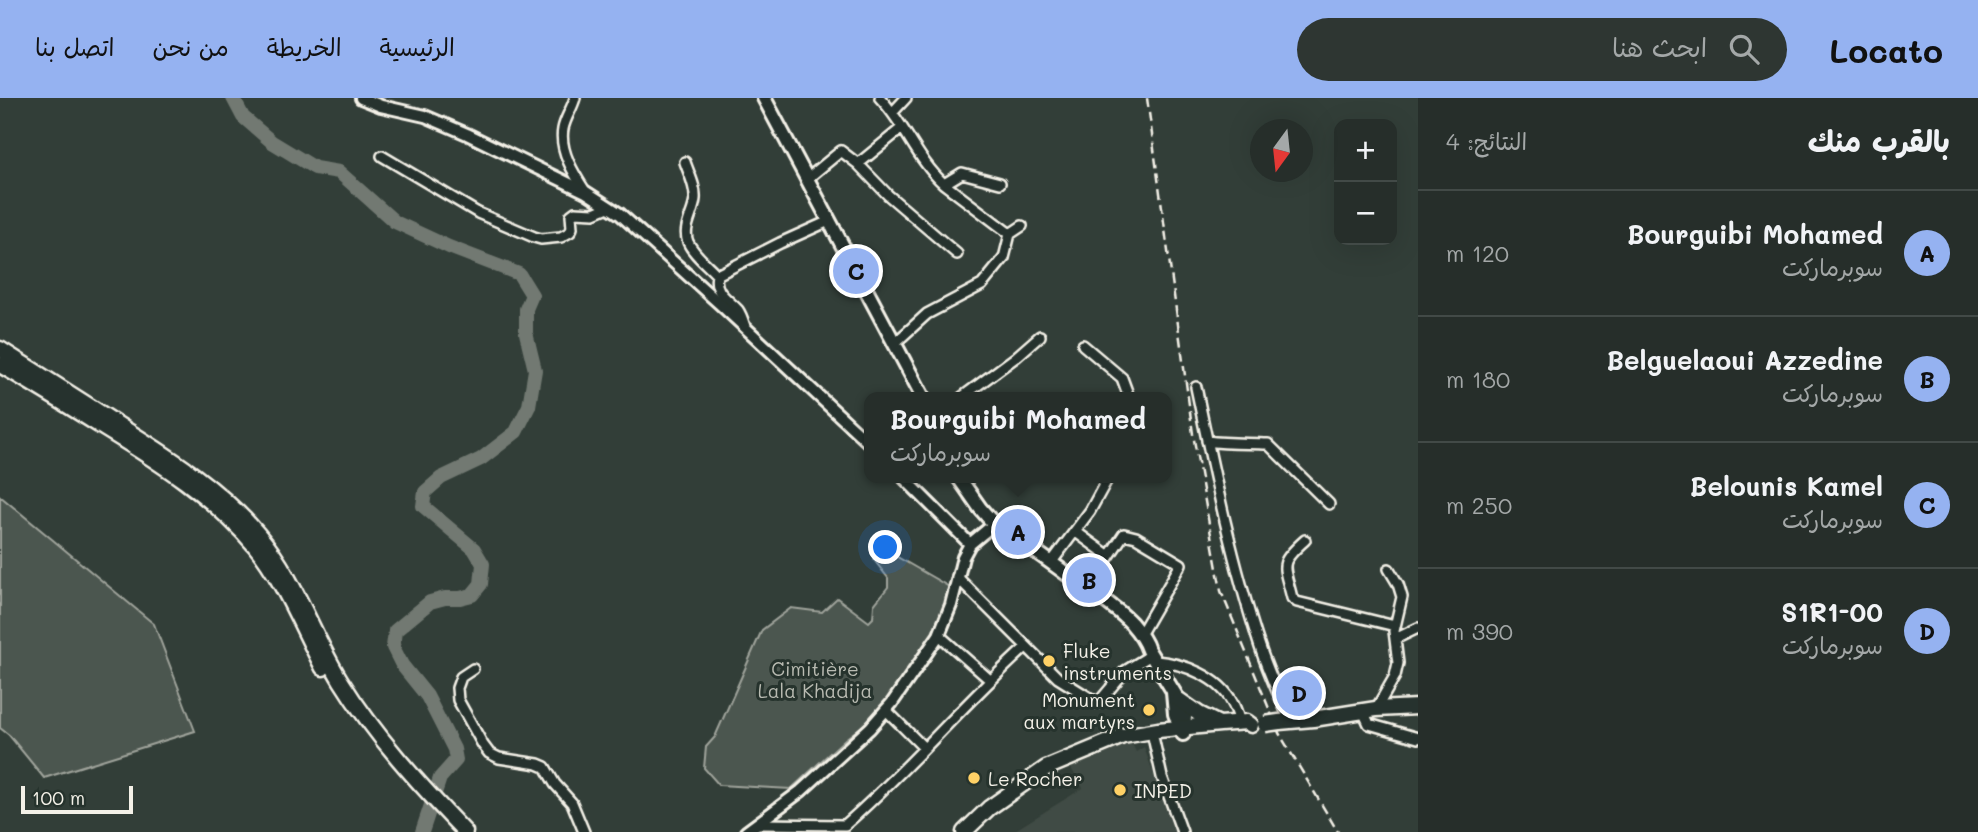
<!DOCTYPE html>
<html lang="ar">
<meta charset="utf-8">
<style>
:root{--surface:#262e2a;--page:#2e3632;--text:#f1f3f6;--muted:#a4a8a8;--line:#424a47;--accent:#95b2f1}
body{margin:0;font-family:Mali,"Playpen Sans Arabic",sans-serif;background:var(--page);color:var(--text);direction:rtl}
.controls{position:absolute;right:21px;top:21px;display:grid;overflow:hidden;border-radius:14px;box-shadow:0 7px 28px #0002}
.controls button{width:63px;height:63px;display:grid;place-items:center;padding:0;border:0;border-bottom:2px solid var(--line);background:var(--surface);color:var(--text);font:35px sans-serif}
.compass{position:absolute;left:1250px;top:21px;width:63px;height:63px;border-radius:50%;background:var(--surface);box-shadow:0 7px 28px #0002;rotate:195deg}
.scale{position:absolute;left:21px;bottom:18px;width:112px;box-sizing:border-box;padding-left:7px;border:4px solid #f4f1e8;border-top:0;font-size:19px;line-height:24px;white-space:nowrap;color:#f4f1e8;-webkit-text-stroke:5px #26332d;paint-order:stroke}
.you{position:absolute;left:886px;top:450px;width:24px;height:24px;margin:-18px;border:5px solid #fff;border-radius:50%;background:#1a73e8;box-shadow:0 0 0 10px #1a73e833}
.badge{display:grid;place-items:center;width:46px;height:46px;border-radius:50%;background:var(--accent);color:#111;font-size:23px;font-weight:700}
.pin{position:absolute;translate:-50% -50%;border:4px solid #fff;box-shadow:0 2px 7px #0006}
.popup{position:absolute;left:864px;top:294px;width:308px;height:91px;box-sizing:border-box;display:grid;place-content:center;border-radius:14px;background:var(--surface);filter:drop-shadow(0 2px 5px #0005);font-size:23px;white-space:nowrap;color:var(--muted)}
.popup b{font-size:26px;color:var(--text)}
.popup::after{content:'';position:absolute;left:50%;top:100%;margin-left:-14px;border:14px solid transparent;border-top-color:var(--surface)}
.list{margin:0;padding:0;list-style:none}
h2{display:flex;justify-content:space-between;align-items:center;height:91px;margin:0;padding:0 28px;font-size:30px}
h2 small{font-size:23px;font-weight:400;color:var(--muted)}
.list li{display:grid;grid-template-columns:46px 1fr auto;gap:21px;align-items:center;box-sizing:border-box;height:126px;padding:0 28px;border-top:2px solid var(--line)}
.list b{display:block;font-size:26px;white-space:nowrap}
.list p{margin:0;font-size:23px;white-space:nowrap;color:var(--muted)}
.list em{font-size:23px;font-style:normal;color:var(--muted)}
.icon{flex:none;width:38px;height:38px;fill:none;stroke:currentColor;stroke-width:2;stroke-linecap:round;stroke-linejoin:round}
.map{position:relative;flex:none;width:1418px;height:734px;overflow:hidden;direction:ltr}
header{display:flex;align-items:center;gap:42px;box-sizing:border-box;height:98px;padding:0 35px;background:var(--accent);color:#111}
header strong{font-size:33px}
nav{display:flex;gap:38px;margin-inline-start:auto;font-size:24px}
.search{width:490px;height:63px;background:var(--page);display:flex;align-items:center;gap:18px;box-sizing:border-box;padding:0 24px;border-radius:38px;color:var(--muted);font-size:26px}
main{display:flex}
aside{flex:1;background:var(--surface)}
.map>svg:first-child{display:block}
.built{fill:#404b44}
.green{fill:#4c564f;stroke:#a0a49c;stroke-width:2}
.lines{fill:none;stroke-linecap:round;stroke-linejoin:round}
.river{stroke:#727972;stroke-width:14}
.minor-casing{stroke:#f4f1e8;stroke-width:14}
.tertiary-casing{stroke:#f4f1e8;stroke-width:16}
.secondary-casing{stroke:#f4f1e8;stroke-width:18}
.primary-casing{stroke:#f4f1e8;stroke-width:19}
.trunk-casing{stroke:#f4f1e8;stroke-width:19}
.minor{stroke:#26332d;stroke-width:9}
.tertiary{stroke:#26332d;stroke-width:10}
.secondary{stroke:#26332d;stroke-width:12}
.primary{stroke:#26332d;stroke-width:14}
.trunk{stroke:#26332d;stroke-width:14}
.rail{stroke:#f4f1e8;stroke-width:2.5;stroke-dasharray:10 5;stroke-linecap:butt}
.primary-bridge-casing{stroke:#f4f1e8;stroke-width:19;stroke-linecap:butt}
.primary-bridge{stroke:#26332d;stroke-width:14}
.poi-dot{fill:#ffd166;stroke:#26332d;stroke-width:2.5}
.labels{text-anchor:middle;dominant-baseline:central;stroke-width:6;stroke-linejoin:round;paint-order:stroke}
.poi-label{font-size:19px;fill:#f4f1e8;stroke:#26332d;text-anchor:start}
.park-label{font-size:19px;fill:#b9bbb2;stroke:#26332d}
</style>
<header>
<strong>Locato</strong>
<div class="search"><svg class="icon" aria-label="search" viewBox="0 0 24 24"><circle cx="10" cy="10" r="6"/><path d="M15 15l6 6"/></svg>ابحث هنا</div>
<nav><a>الرئيسية</a><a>الخريطة</a><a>من نحن</a><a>اتصل بنا</a></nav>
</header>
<main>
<aside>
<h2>بالقرب منك<small>النتائج: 4</small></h2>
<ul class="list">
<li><span class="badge">A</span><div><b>Bourguibi Mohamed</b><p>سوبرماركت</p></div><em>120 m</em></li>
<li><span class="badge">B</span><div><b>Belguelaoui Azzedine</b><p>سوبرماركت</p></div><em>180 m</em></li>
<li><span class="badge">C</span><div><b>Belounis Kamel</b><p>سوبرماركت</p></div><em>250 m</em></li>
<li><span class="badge">D</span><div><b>S1R1-00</b><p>سوبرماركت</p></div><em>390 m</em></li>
</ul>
</aside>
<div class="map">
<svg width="1418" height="734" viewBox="0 0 1418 734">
<rect width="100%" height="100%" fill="#323e38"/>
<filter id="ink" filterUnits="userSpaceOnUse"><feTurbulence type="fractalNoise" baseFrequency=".0143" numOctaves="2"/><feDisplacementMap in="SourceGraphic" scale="14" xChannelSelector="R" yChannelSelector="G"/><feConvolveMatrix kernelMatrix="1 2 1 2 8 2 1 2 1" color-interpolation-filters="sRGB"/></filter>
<g filter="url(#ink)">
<path class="built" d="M1131 644 1136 654 1144 649 1174 734H1012L1083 690 1072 672 1071 665Z"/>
<path class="green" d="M0 398 154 526 195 633 44 680 9 637 0 630Z
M873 445 951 490 946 512 932 545 876 618 845 641 791 691 719 687 704 670 706 649 715 639 762 532 791 510 822 514 837 500 869 524 873 520 874 507 888 489V480L874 462Z"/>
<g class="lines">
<path class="river" d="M233 0 243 19 272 44 315 70 339 74 395 124 449 149 519 176 532 197 526 211V235L535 272 529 308 516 334 481 361 441 380 425 394 423 408 474 451 483 466 481 486 472 497 460 500H445L430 504 395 533 393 549 402 567 427 598 454 651 456 662 440 680 422 734"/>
<g class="minor-casing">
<path id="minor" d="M575 0C572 11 565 20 563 31 559 52 574 76 585 93
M880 0C905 26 917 62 944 86L962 75 1000 85
M893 14 906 0
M382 58 478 115 534 139 541 141 561 139 570 134 572 130 571 117 575 114 594 115 608 109
M685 64C689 76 696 89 695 101 694 115 682 130 688 144 693 156 708 167 717 177
M858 66 902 30
M807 81 841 53 858 66 888 97 957 156
M944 86 1010 136 1022 128
M745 229C743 223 742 218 738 212 728 201 713 194 717 177L780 145 829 123
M894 246 927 216 982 187 1004 160 1010 136
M1083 247 1122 280 1129 299
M1196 289C1214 376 1232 464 1260 549 1268 574 1280 599 1290 623
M962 299 1016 259 1040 238
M1207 343C1228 346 1247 345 1268 346L1329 406
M1076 434 1109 458
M1305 442C1277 467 1284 466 1292 500L1297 504 1395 528
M1051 465 1090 413 1108 380
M957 479 1058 580 1098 605 1125 573 1151 557
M1087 491 1124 436 1136 439 1181 466 1140 537
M939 537 990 582
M1395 541 1418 530
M1156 563C1183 565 1219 579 1232 604 1236 610 1238 618 1240 625
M473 571 461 579 457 590 458 602 483 647 489 655 499 660 538 666 545 669 555 686 572 705 584 734
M1376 611 1395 578 1398 565 1394 533 1402 499 1398 486 1389 471
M886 612 924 650
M1363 613 1369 626 1418 640
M1153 639 1162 679 1182 734
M759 726 845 727C909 671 963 606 1026 549"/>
</g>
<g class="tertiary-casing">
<path id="tertiary" d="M361 0 381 8 425 18 467 36 586 94 620 116 720 206 869 345
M904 380 970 446
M746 734 801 693 870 630 892 605 939 537 951 507 963 459 970 446 994 426"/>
</g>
<g class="secondary-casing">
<path id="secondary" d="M764 0 923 299
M959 380 980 410 1006 440
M1002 434C1028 446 1051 465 1075 482 1093 495 1115 508 1131 525 1138 533 1145 542 1148 552L1184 611 1185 619 1183 636
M1173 594 1175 616 1183 636"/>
</g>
<g class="primary-casing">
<path id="primary" d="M1179 602 1199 616 1219 626
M1279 624 1313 621 1376 611 1418 609
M964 734 989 710 1046 670 1123 638 1158 632 1220 626 1247 624 1251 627"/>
</g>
<g class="trunk-casing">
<path id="trunk" d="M0 251C42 278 84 304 125 331 173 361 221 392 258 436 296 481 311 534 341 583 375 638 420 687 465 734
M0 267C35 287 70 309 105 331 159 364 214 399 255 448 282 480 303 532 323 570"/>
</g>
<use href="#minor" class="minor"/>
<use href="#tertiary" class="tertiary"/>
<use href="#secondary" class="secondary"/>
<use href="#primary" class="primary"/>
<use href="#trunk" class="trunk"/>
<path class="rail" d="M1147 0 1193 336 1221 493 1279 635 1338 734"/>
<g class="primary-bridge-casing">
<path id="primary-bridge" d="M1265 626 1279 624"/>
</g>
<use href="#primary-bridge" class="primary-bridge"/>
</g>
</g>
<g class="poi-dot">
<circle cx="1049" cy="563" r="7"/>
<circle cx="1149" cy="612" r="7"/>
<circle cx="974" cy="680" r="7"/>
<circle cx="1120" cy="692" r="7"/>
</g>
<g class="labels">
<g class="poi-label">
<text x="1063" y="552">Fluke<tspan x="1063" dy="22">instruments</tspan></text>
<text x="1135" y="601" text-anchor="end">Monument<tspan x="1135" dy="22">aux martyrs</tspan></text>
<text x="988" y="680">Le Rocher</text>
<text x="1134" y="692">INPED</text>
</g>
<g class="park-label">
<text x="815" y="570">Cimitière<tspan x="815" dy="22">Lala Khadija</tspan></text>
</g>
</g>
</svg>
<div class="controls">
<button>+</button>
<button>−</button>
</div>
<svg class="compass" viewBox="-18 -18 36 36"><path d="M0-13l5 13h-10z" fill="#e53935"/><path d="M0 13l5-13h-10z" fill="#a4a8a8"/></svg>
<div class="scale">100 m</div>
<div class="you"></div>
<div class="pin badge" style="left:1018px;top:434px">A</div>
<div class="popup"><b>Bourguibi Mohamed</b>سوبرماركت</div>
<div class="pin badge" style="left:1089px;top:482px">B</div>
<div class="pin badge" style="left:856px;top:173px">C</div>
<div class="pin badge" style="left:1299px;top:595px">D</div>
</div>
</main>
